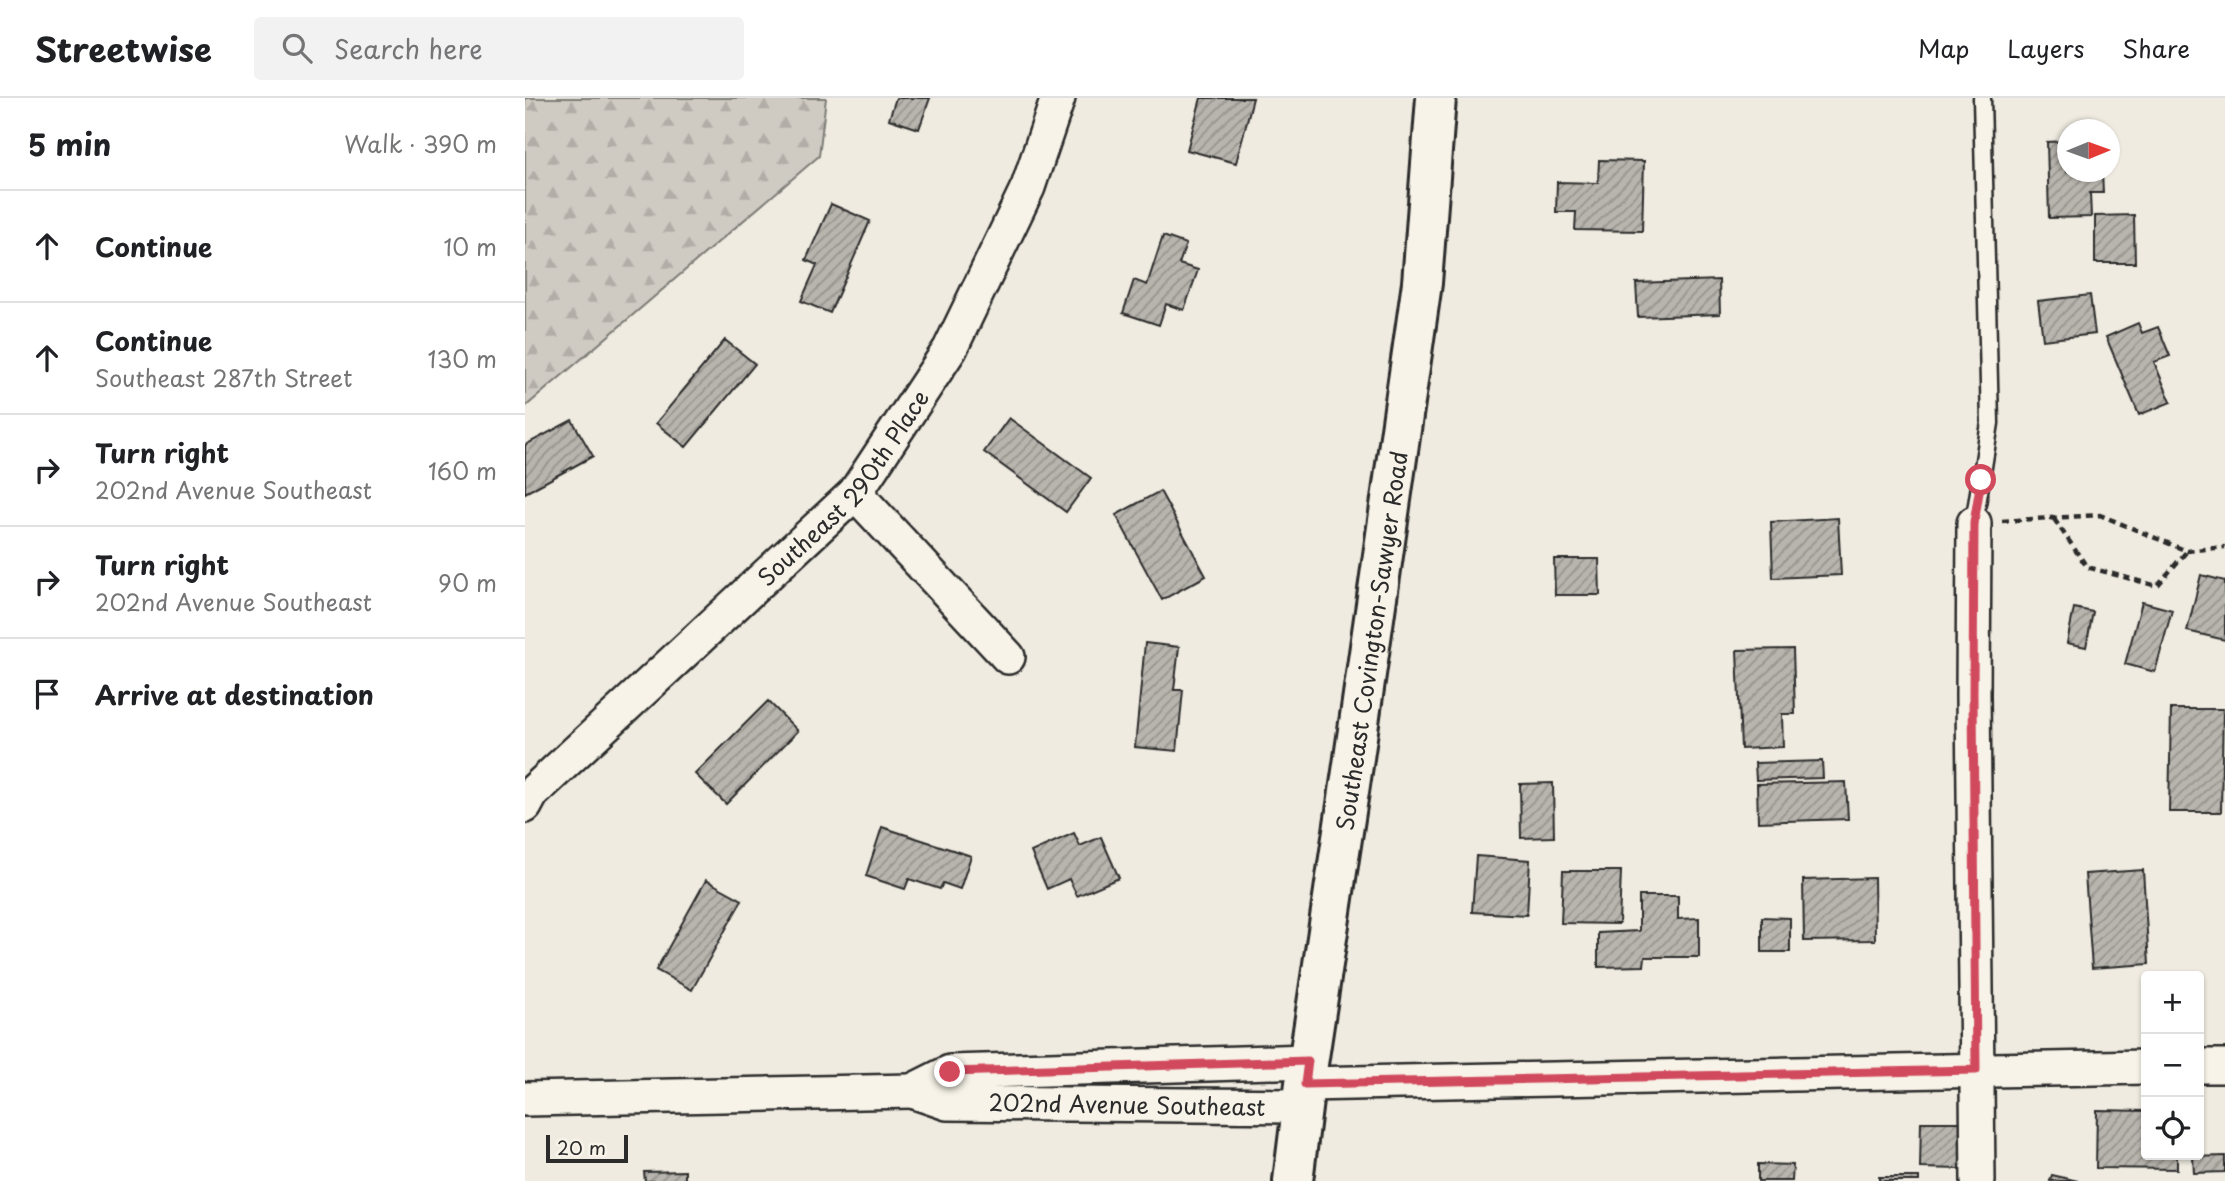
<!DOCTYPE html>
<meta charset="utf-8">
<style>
:root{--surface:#fff;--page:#f2f2f2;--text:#202124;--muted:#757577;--line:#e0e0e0}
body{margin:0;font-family:"Playpen Sans",sans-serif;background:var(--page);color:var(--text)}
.controls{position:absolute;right:21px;bottom:21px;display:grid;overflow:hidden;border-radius:7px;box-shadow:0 2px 5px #0004}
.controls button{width:63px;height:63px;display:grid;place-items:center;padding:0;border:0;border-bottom:2px solid var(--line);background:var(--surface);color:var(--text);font:35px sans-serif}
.compass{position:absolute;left:1532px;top:21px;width:63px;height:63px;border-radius:50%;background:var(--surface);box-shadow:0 2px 5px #0004;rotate:89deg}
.scale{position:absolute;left:21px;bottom:18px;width:82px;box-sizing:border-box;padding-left:7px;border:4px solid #2b2b2b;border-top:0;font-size:19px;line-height:24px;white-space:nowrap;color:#2b2b2b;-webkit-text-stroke:5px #f7f3e8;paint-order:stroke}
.stop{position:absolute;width:21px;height:21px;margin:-16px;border:5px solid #d1495b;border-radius:50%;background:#fff}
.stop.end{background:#d1495b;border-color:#fff;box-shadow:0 2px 7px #0008}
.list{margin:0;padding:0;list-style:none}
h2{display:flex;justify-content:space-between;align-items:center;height:91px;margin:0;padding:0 28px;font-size:30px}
h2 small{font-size:23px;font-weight:400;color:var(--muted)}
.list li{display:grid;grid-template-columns:46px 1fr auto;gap:21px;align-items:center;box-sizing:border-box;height:112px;padding:0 28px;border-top:2px solid var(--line)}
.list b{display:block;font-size:26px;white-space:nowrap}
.list p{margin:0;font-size:23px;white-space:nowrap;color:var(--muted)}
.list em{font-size:23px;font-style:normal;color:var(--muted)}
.icon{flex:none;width:38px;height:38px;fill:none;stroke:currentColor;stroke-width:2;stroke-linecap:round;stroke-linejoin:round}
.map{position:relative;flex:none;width:1700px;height:1083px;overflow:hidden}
header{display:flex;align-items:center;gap:42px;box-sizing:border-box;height:98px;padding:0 35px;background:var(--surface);border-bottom:2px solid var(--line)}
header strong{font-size:33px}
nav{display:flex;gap:38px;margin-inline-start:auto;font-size:24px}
.search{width:490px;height:63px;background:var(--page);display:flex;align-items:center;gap:18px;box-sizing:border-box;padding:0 24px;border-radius:7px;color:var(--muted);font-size:26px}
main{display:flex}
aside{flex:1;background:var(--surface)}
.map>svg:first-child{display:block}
.forest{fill:url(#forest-firs);stroke:#7d7b76;stroke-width:2}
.building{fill:url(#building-hatch);stroke:#2b2b2b;stroke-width:2}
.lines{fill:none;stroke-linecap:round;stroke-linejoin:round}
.lane-casing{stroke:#2b2b2b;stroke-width:21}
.street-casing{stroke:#2b2b2b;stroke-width:38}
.secondary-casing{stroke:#2b2b2b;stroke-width:44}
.path{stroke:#2b2b2b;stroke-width:4.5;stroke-dasharray:7 5;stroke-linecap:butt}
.lane{stroke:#f7f3e8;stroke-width:16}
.street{stroke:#f7f3e8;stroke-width:33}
.secondary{stroke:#f7f3e8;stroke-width:38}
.route{stroke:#d1495b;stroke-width:9}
.labels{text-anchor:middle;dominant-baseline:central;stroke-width:6;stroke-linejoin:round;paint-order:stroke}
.street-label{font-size:23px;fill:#2b2b2b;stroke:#f7f3e8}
</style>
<header>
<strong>Streetwise</strong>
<div class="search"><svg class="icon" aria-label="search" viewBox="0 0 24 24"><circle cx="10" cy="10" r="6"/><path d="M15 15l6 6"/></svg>Search here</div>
<nav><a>Map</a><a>Layers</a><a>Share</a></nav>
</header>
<main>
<aside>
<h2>5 min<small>Walk · 390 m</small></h2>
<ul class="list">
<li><svg class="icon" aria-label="ahead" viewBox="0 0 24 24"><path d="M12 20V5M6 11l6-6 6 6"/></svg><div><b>Continue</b></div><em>10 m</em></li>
<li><svg class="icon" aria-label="ahead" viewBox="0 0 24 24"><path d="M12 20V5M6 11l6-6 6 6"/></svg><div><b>Continue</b><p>Southeast 287th Street</p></div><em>130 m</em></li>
<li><svg class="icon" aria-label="right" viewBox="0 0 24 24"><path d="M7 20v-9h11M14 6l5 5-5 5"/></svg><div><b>Turn right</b><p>202nd Avenue Southeast</p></div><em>160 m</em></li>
<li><svg class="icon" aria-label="right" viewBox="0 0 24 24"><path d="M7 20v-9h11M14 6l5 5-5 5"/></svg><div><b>Turn right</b><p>202nd Avenue Southeast</p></div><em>90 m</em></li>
<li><svg class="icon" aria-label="arrive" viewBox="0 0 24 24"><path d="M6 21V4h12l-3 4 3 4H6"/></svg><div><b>Arrive at destination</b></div></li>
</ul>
</aside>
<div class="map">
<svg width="1700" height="1083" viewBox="0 0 1700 1083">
<defs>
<pattern id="forest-firs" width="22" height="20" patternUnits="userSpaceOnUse" patternTransform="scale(1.75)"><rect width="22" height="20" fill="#cfcbc2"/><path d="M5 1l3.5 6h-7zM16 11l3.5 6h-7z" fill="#b2aea7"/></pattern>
<pattern id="building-hatch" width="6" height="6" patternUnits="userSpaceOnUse" patternTransform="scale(1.75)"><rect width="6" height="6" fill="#b8b5ae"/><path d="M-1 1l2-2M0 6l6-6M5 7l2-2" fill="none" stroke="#96938e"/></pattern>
</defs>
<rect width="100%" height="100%" fill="#efebe0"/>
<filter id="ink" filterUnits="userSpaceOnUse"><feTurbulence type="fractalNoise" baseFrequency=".0143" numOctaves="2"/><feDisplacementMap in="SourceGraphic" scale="14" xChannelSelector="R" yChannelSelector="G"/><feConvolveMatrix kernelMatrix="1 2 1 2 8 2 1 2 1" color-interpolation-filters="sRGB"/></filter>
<g filter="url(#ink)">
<path class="forest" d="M0 0H301L294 58 0 309Z"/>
<path class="building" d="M371 0H405L394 31 364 21Z
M676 0H728L711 65 662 52Z
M1542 43V74H1577L1578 95H1565L1566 119 1524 120 1522 44Z
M1074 62 1119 63 1117 133 1050 132 1051 114H1031L1032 84 1073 85Z
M306 106 345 123 305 215 276 203 292 167 281 162Z
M1609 117 1610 165H1570V118Z
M638 138 661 146 654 166 673 172 659 212 641 206 634 227 598 215 609 182 622 187Z
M1194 182 1195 216 1113 219 1111 185Z
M1565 197 1570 236 1518 242 1513 203Z
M1613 225 1617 235 1633 229 1645 258 1629 264 1646 304 1614 317 1581 239Z
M200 242 230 266 161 349 131 325Z
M484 320 566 380 541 414 459 354Z
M47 322 68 358 0 395V347Z
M635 393 681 478 637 502 591 417Z
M1313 420 1316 477 1248 480 1246 424Z
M1029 461H1074L1075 497H1030Z
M1676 477 1700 483V542L1662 533Z
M1617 504 1647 512 1630 574 1600 566Z
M1549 510 1568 514 1561 549 1542 545Z
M620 545 654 549 649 592H658L652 653 610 649Z
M1268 551 1270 616H1257L1258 649 1216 651 1212 552Z
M243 603 273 633 201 706 170 676Z
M1646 611H1698L1696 714H1644Z
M1297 663 1298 680 1231 682 1230 665Z
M1321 684 1323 721 1233 724 1232 686Z
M1028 685 1029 739 996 740 995 686Z
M357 729 446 758 435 791 418 785 415 791 384 781 380 791 341 778Z
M549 735 555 748 576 739 594 780 552 798 544 781 522 791 506 754Z
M951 758 1005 762 1002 817 947 814Z
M1618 772 1624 866 1567 870 1560 776Z
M1038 773H1096L1094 826 1036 825Z
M1349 780 1350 842 1279 843 1278 782Z
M181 782 217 802 167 892 131 872Z
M1114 798H1153V821L1174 820V859H1120L1119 868 1073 869V835L1114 833Z
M1237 819 1265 820V854H1237Z
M1572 1012 1621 1013V1057H1652V1071L1571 1070Z
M1396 1024H1437L1436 1071 1395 1070Z
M1700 1058V1074L1669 1075 1668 1059Z
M1233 1066 1268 1067 1267 1083H1233Z
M160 1073V1083H120L119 1074Z
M1527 1077 1553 1083H1525Z
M1354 1079H1394V1083H1354Z"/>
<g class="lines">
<g class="lane-casing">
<path id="lane" d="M1449 425 1465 325 1457 0"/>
</g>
<g class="street-casing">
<g id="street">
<path d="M330 395 483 559"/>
<path d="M1449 425 1448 597 1453 1083"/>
<path id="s1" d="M0 708 7 695 330 395 425 251 503 89 533 0"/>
<path d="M1674 968H1700"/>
<path d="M780 986 1621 969"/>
<path d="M0 1001 387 993"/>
<path d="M777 1008 422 1005 387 993 425 974 783 963"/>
</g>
</g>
<g class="secondary-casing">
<g id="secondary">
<path id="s2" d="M768 1083 780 986 828 667 897 185 911 0"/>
</g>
</g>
<path class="path" d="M1529 421 1562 469 1632 488 1662 453
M1477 423 1575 417 1662 453 1700 449"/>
<use href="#lane" class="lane"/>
<use href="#street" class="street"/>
<use href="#secondary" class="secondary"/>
</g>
</g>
<g class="lines" filter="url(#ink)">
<path class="route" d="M425 974 783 963 780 986 1451 972 1448 597 1449 425 1456 382"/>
</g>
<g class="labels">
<g class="street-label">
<text stroke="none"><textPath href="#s1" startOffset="452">Southeast 290th Place</textPath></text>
<text stroke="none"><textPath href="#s2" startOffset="546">Southeast Covington-Sawyer Road</textPath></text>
<text transform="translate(602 1006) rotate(1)">202nd Avenue Southeast</text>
</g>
</g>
</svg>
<div class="controls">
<button>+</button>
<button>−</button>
<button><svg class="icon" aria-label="locate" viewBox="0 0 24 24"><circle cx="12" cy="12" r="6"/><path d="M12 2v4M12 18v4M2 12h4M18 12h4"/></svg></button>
</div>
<svg class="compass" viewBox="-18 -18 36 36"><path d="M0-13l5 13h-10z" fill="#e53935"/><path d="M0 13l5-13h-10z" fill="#757577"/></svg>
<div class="scale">20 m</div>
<div class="stop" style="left:1456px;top:382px"></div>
<div class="stop end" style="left:425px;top:974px"></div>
</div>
</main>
